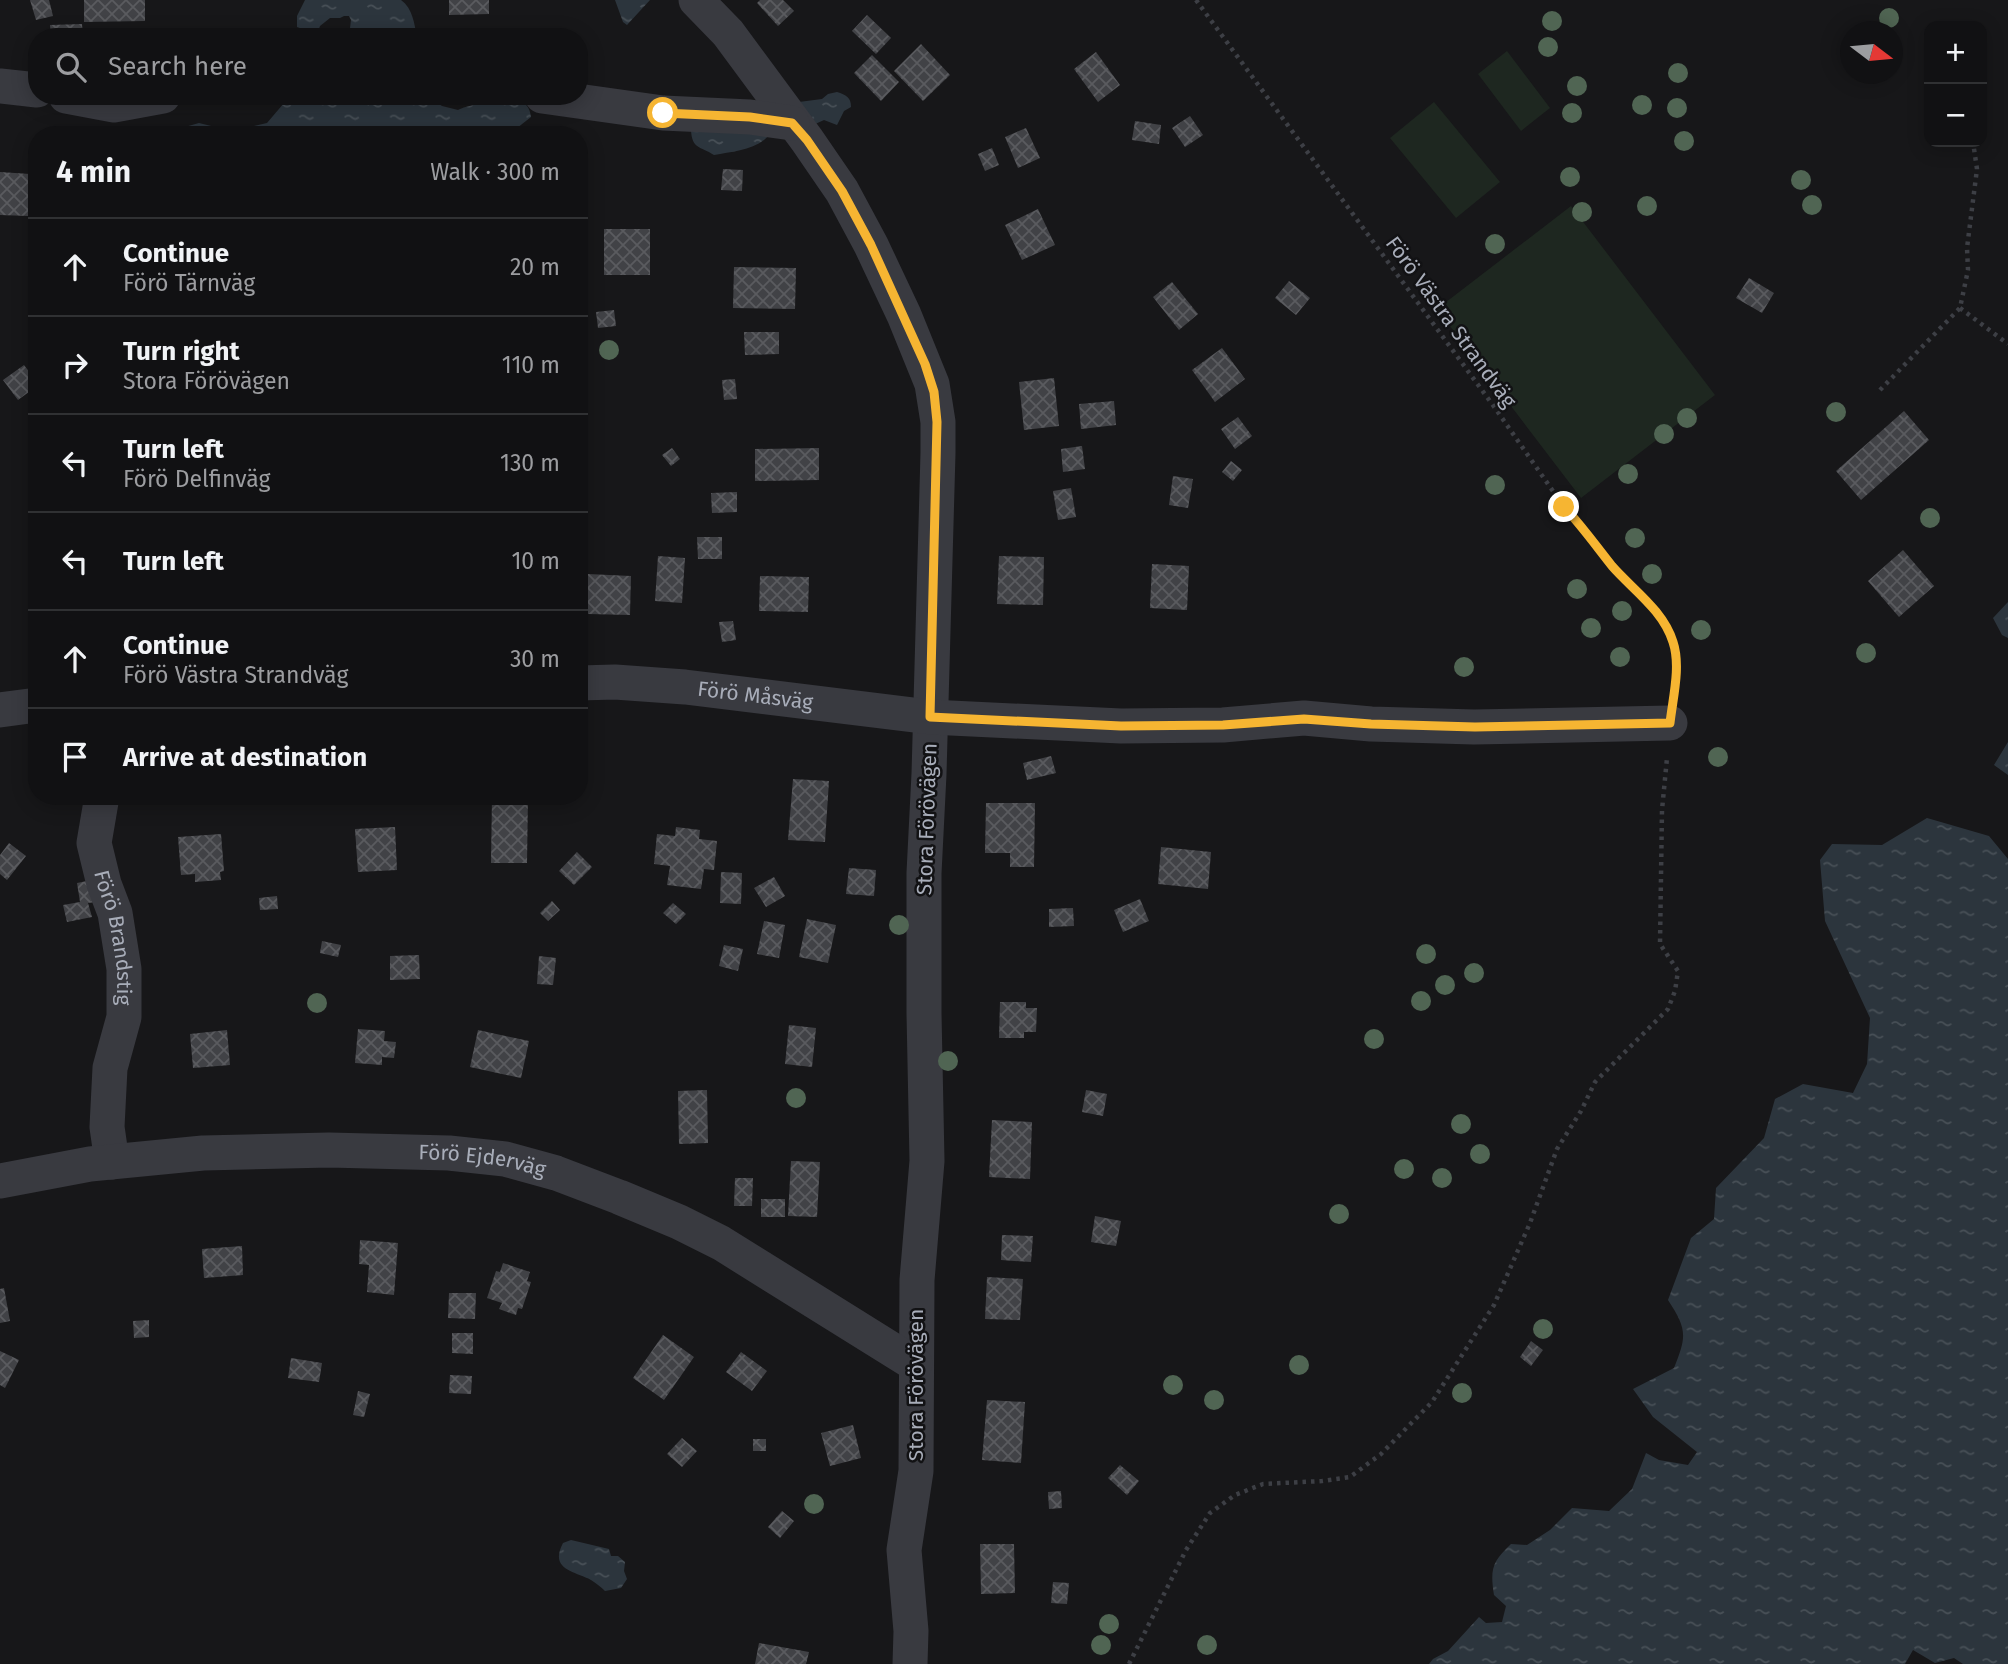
<!DOCTYPE html>
<meta charset="utf-8">
<style>
:root{--surface:#111113;--page:#1e1f21;--text:#f1f3f6;--muted:#9c9da0;--line:#303133}
body{margin:0;font-family:"Fira Sans",sans-serif;background:var(--page);color:var(--text)}
.controls{position:absolute;right:21px;top:21px;display:grid;overflow:hidden;border-radius:14px;box-shadow:0 4px 18px #0003}
.controls button{width:63px;height:63px;display:grid;place-items:center;padding:0;border:0;border-bottom:2px solid var(--line);background:var(--surface);color:var(--text);font:35px sans-serif}
.compass{position:absolute;left:1840px;top:21px;width:63px;height:63px;border-radius:50%;background:var(--surface);box-shadow:0 4px 18px #0003;rotate:106deg}
.stop{position:absolute;width:21px;height:21px;margin:-16px;border:5px solid #f6b532;border-radius:50%;background:#fff}
.stop.end{background:#f6b532;border-color:#fff;box-shadow:0 2px 7px #0008}
.list{margin:0;padding:0;list-style:none}
h2{display:flex;justify-content:space-between;align-items:center;height:91px;margin:0;padding:0 28px;font-size:30px}
h2 small{font-size:23px;font-weight:400;color:var(--muted)}
.list li{display:grid;grid-template-columns:46px 1fr auto;gap:21px;align-items:center;box-sizing:border-box;height:98px;padding:0 28px;border-top:2px solid var(--line)}
.list b{display:block;font-size:26px;white-space:nowrap}
.list p{margin:0;font-size:23px;white-space:nowrap;color:var(--muted)}
.list em{font-size:23px;font-style:normal;color:var(--muted)}
.icon{flex:none;width:38px;height:38px;fill:none;stroke:currentColor;stroke-width:2;stroke-linecap:round;stroke-linejoin:round}
.map{position:relative;flex:none;width:2008px;height:1664px;overflow:hidden}
.search{position:absolute;background:var(--surface);box-shadow:0 4px 18px #0003;left:28px;top:28px;width:560px;height:77px;display:flex;align-items:center;gap:18px;box-sizing:border-box;padding:0 24px;border-radius:28px;color:var(--muted);font-size:26px}
.panel{position:absolute;background:var(--surface);box-shadow:0 4px 18px #0003;left:28px;top:126px;width:560px;height:679px;border-radius:28px}
.map>svg:first-child{display:block}
.green{fill:#1e2720}
.water{fill:url(#water-ripples)}
.building{fill:url(#building-cross-hatch)}
.lines{fill:none;stroke-linecap:round;stroke-linejoin:round}
.path{stroke:#3d3f45;stroke-width:4.5;stroke-dasharray:3.5 5;stroke-linecap:butt}
.street{stroke:#393a40;stroke-width:35}
.tree{fill:#506553}
.route{stroke:#f6b532;stroke-width:9}
.labels{text-anchor:middle;dominant-baseline:central;stroke-width:5;stroke-linejoin:round;paint-order:stroke}
.street-label{font-size:21px;fill:#a8adb9;stroke:#121214}
</style>
<div class="map">
<svg width="2008" height="1664" viewBox="0 0 2008 1664">
<defs>
<pattern id="water-ripples" width="26" height="14" patternUnits="userSpaceOnUse" patternTransform="scale(1.75)"><rect width="26" height="14" fill="#2c353d"/><path d="M2 4q2-2 4 0t4 0M15 11q2-2 4 0t4 0" fill="none" stroke="#485057"/></pattern>
<pattern id="building-cross-hatch" width="8" height="8" patternUnits="userSpaceOnUse" patternTransform="scale(1.75)"><rect width="8" height="8" fill="#414246"/><path d="M0 0l8 8M0 8l8-8" fill="none" stroke="#5a5b5f"/></pattern>
</defs>
<rect width="100%" height="100%" fill="#171719"/>
<path class="green" d="M1507 51 1550 108 1521 131 1478 74Z
M1434 102 1500 182 1456 218 1390 138Z
M1571 206 1715 395 1581 498 1437 309Z"/>
<path class="water" d="M305 0H401C413 9 414 23 417 37H349L351 20 349 16H344L340 18H330L320 26 317 34 313 37 311 32 297 27V16Z
M615 0H650L627 25 623 22Z
M837 92C846 95 851 97 851 107L844 111 837 125 824 120 813 125 799 102 822 99 828 94Z
M290 96H427L442 106 458 110C468 104 513 97 523 103 529 106 530 111 531 117L517 128 512 135H233L243 133 250 127 267 123Z
M199 123 215 127 219 132 229 135H178L185 127Z
M691 130 771 132C760 150 733 151 714 155 700 146 692 149 691 130Z
M2008 602V638L2002 635 1993 618Z
M2008 742V775L1994 765Z
M1927 818 1989 836 2008 859V1664H1963L1954 1658 1935 1663 1913 1650 1905 1664H1429L1433 1659 1448 1651 1479 1617 1486 1623 1502 1622 1506 1606 1494 1595C1490 1569 1492 1562 1511 1544L1527 1545 1550 1530 1572 1508 1609 1511 1632 1489 1646 1453 1659 1460 1688 1465 1697 1452 1653 1417 1633 1389 1674 1368C1687 1336 1687 1329 1668 1300L1691 1238 1714 1219 1716 1188 1764 1138 1775 1099 1803 1084 1853 1093 1867 1064 1870 1018 1825 921 1820 860 1832 844 1882 845Z
M571 1540 609 1549 611 1556H618L625 1562 624 1571 627 1579 621 1588 605 1591C601 1587 596 1583 591 1580 574 1571 549 1570 563 1543Z"/>
<path class="building" d="M30 0H49L53 16 36 20Z
M84 0H145V21L84 22Z
M449 0H489V14L449 15Z
M760 0H783L794 11 778 26 757 3Z
M867 15 891 38 876 54 852 31Z
M82 24 83 37H51L50 25Z
M921 44 950 75 923 101 894 71Z
M1096 52 1120 85 1098 102 1074 69Z
M872 55 899 82 881 101 854 73Z
M1190 116 1203 135 1185 147 1172 128Z
M1135 121 1161 125 1159 144 1132 140Z
M1026 128 1040 158 1018 168 1005 137Z
M992 148 999 165 985 171 978 154Z
M723 169 743 170 742 191 721 190Z
M0 172 30 174 28 216 0 215Z
M1038 209 1055 245 1022 260 1005 225Z
M604 229H650V275H604Z
M734 267 796 268 795 309 733 308Z
M1749 278 1774 293 1762 313 1736 298Z
M1289 281 1310 298 1296 315 1275 298Z
M1172 282 1198 314 1179 330 1153 297Z
M614 310 616 326 598 328 596 312Z
M744 332H779V354L745 355Z
M1222 348 1245 379 1215 402 1192 370Z
M24 365 37 382V386L18 400 3 380Z
M1054 378 1059 426 1024 430 1019 382Z
M735 379 737 399 724 400 722 380Z
M1114 401 1116 425 1081 429 1079 404Z
M1904 411 1929 440 1861 500 1836 471Z
M1238 417 1252 436 1235 449 1221 429Z
M1082 446 1085 469 1063 472 1061 449Z
M672 448 680 459 671 466 662 455Z
M819 448V480L755 481V449Z
M1231 461 1242 470 1233 481 1222 472Z
M1173 476 1193 479 1188 508 1169 505Z
M1071 488 1076 517 1058 520 1053 491Z
M737 492V512L712 513 711 493Z
M697 537H722V559H698Z
M1903 550 1934 586 1899 617 1868 581Z
M658 556 685 558 682 603 655 601Z
M999 556 1044 557 1043 605 997 604Z
M1152 564 1189 566 1187 610 1150 608Z
M588 574 631 576 630 615 588 614Z
M760 576 809 577 808 612 759 611Z
M733 621 736 640 722 642 719 622Z
M1051 756 1056 773 1027 780 1023 763Z
M793 779 829 781 825 842 788 840Z
M492 796H528L527 863H491Z
M986 803H1035L1034 867H1010V853H985Z
M395 827 397 870 358 872 355 829Z
M676 827 700 830 699 839 717 841 714 870 704 869 701 889 667 885 670 866 654 864 657 834 675 836Z
M221 834 224 871 220 872 221 880 195 882V874L181 875 178 837Z
M9 843 26 856 7 880 0 874V855Z
M1161 847 1211 852 1208 889 1158 884Z
M577 852 592 867 574 885 559 871Z
M849 868 876 870 874 896 846 894Z
M721 872 742 873 741 904 720 903Z
M774 877 785 896 766 907 754 888Z
M92 880 96 902 88 903 92 917 67 922 63 905 80 902 77 883Z
M277 896 278 909 260 910 259 898Z
M1140 899 1149 921 1123 932 1114 910Z
M552 901 560 910 548 921 540 913Z
M673 903 686 914 676 924 663 913Z
M1073 908 1074 926 1049 927V909Z
M807 919 836 925 828 963 799 957Z
M764 921 785 925 779 958 757 954Z
M322 941 341 945 338 957 320 953Z
M724 945 743 949 738 971 719 966Z
M419 955 420 979 390 980V956Z
M539 956 556 958 553 985 537 984Z
M1000 1002H1026V1008H1037L1036 1032H1024V1038H999Z
M789 1025 816 1028 812 1067 785 1064Z
M358 1029 385 1031 384 1041 396 1042 394 1058 382 1057V1065L355 1063Z
M227 1030 230 1065 193 1068 190 1034Z
M478 1030 529 1041 521 1078 470 1067Z
M707 1090 708 1143 679 1144 678 1091Z
M1086 1090 1107 1094 1103 1116 1082 1112Z
M992 1120 1032 1122 1030 1179 989 1177Z
M791 1161 820 1162 817 1217 788 1216Z
M735 1178H753L752 1206H734Z
M761 1199H785V1217H761Z
M1095 1216 1121 1221 1116 1246 1091 1242Z
M1002 1235 1033 1236 1031 1262 1001 1260Z
M360 1240 398 1243 394 1295 367 1292 369 1265 359 1264Z
M242 1246 243 1275 204 1278 202 1249Z
M503 1263 530 1272 527 1281 531 1282 522 1309 518 1308 516 1315 499 1309 502 1303 487 1298 496 1271 500 1272Z
M987 1277 1023 1279 1020 1320 985 1319Z
M4 1288 10 1321 0 1323V1289Z
M449 1293H476L475 1319 448 1318Z
M149 1320V1337L134 1338 133 1321Z
M452 1333H473V1354L452 1353Z
M663 1335 694 1357 664 1400 633 1378Z
M1531 1341 1543 1350 1531 1366 1520 1357Z
M0 1351 19 1360 5 1388 0 1385Z
M741 1352 767 1371 752 1391 726 1372Z
M291 1358 322 1363 319 1382 288 1378Z
M450 1375 472 1376 471 1394 449 1393Z
M358 1391 370 1394 364 1417 353 1415Z
M987 1400 1025 1402 1021 1463 982 1460Z
M853 1425 861 1458 830 1466 821 1433Z
M682 1438 697 1451 682 1467 667 1454Z
M753 1439H766V1451H753Z
M1120 1465 1139 1481 1127 1495 1108 1478Z
M1061 1491 1062 1508 1049 1509 1048 1492Z
M782 1511 794 1521 780 1538 768 1527Z
M980 1544H1014L1015 1593 981 1594Z
M1053 1582 1069 1583 1067 1604 1051 1603Z
M759 1643 809 1652 806 1664H755Z"/>
<g class="lines">
<path class="path" d="M1196 0 1495 408 1564 507 1588 532 1613 566 1659 616 1673 642 1676 662 1674 687
M1960 308 2008 344
M1880 390 1960 308 1968 270 1967 248 1977 169 1973 142
M1129 1664 1186 1550 1210 1513 1235 1495 1263 1484 1322 1481 1350 1477 1381 1454 1432 1402 1494 1305 1530 1223 1557 1149 1581 1111 1595 1082 1668 1009 1675 991 1678 971 1660 944 1662 810 1667 758"/>
<g class="street">
<path d="M696 0 728 33 807 140 842 191 871 245 904 315 932 384 938 422V453L929 774 924 873V1013L927 1161 917 1280 916 1471 904 1550 911 1631 910 1664"/>
<path d="M0 86 37 90"/>
<path d="M66 96 114 105 163 96"/>
<path d="M542 96 663 113 750 117 792 123"/>
<path id="s1" d="M579 683 615 682 685 687 930 717 1121 726 1223 725 1304 718 1371 724 1474 727 1670 723"/>
<path d="M0 710 37 705"/>
<path id="s2" d="M102 796 94 843 104 884 115 913 124 969V1017L110 1068 107 1127 112 1162"/>
<path id="s3" d="M0 1181 90 1164 203 1153 329 1150 449 1153 505 1159 556 1173 619 1197 679 1222 721 1243 915 1364"/>
</g>
</g>
<g class="tree">
<circle cx="1889" cy="18" r="10"/>
<circle cx="1552" cy="21" r="10"/>
<circle cx="1548" cy="47" r="10"/>
<circle cx="1678" cy="73" r="10"/>
<circle cx="1577" cy="86" r="10"/>
<circle cx="1642" cy="105" r="10"/>
<circle cx="1677" cy="108" r="10"/>
<circle cx="1572" cy="113" r="10"/>
<circle cx="1684" cy="141" r="10"/>
<circle cx="1570" cy="177" r="10"/>
<circle cx="1801" cy="180" r="10"/>
<circle cx="1812" cy="205" r="10"/>
<circle cx="1647" cy="206" r="10"/>
<circle cx="1582" cy="212" r="10"/>
<circle cx="1495" cy="244" r="10"/>
<circle cx="609" cy="350" r="10"/>
<circle cx="1836" cy="412" r="10"/>
<circle cx="1687" cy="418" r="10"/>
<circle cx="1664" cy="434" r="10"/>
<circle cx="1628" cy="474" r="10"/>
<circle cx="1495" cy="485" r="10"/>
<circle cx="1930" cy="518" r="10"/>
<circle cx="1635" cy="538" r="10"/>
<circle cx="1652" cy="574" r="10"/>
<circle cx="1577" cy="589" r="10"/>
<circle cx="1622" cy="611" r="10"/>
<circle cx="1591" cy="628" r="10"/>
<circle cx="1701" cy="630" r="10"/>
<circle cx="1866" cy="653" r="10"/>
<circle cx="1620" cy="657" r="10"/>
<circle cx="1464" cy="667" r="10"/>
<circle cx="1718" cy="757" r="10"/>
<circle cx="899" cy="925" r="10"/>
<circle cx="1426" cy="954" r="10"/>
<circle cx="1474" cy="973" r="10"/>
<circle cx="1445" cy="985" r="10"/>
<circle cx="1421" cy="1001" r="10"/>
<circle cx="317" cy="1003" r="10"/>
<circle cx="1374" cy="1039" r="10"/>
<circle cx="948" cy="1061" r="10"/>
<circle cx="796" cy="1098" r="10"/>
<circle cx="1461" cy="1124" r="10"/>
<circle cx="1480" cy="1154" r="10"/>
<circle cx="1404" cy="1169" r="10"/>
<circle cx="1442" cy="1178" r="10"/>
<circle cx="1339" cy="1214" r="10"/>
<circle cx="1543" cy="1329" r="10"/>
<circle cx="1299" cy="1365" r="10"/>
<circle cx="1173" cy="1385" r="10"/>
<circle cx="1462" cy="1393" r="10"/>
<circle cx="1214" cy="1400" r="10"/>
<circle cx="814" cy="1504" r="10"/>
<circle cx="1109" cy="1624" r="10"/>
<circle cx="1101" cy="1645" r="10"/>
<circle cx="1207" cy="1645" r="10"/>
</g>
<g class="lines">
<path class="route" d="M663 113 750 117 792 123 807 140 842 191 871 245 925 364 934 392 937 422 930 717 1121 726 1223 725 1304 719 1371 724 1475 727 1670 723C1673 697 1681 666 1673 642 1663 610 1633 590 1612 566 1596 546 1582 526 1564 507"/>
</g>
<g class="labels">
<g class="street-label">
<text transform="translate(1451 322) rotate(54)">Förö Västra Strandväg</text>
<text stroke="none"><textPath href="#s1" startOffset="177">Förö Måsväg</textPath></text>
<text transform="translate(927 819) rotate(-88)">Stora Förövägen</text>
<text stroke="none"><textPath href="#s2" startOffset="145">Förö Brandstig</textPath></text>
<text stroke="none"><textPath href="#s3" startOffset="485">Förö Ejderväg</textPath></text>
<text transform="translate(916 1385) rotate(-90)">Stora Förövägen</text>
</g>
</g>
</svg>
<div class="controls">
<button>+</button>
<button>−</button>
</div>
<svg class="compass" viewBox="-18 -18 36 36"><path d="M0-13l5 13h-10z" fill="#e53935"/><path d="M0 13l5-13h-10z" fill="#9c9da0"/></svg>
<div class="stop" style="left:663px;top:113px"></div>
<div class="stop end" style="left:1564px;top:507px"></div>
<div class="search"><svg class="icon" aria-label="search" viewBox="0 0 24 24"><circle cx="10" cy="10" r="6"/><path d="M15 15l6 6"/></svg>Search here</div>
<section class="panel">
<h2>4 min<small>Walk · 300 m</small></h2>
<ul class="list">
<li><svg class="icon" aria-label="ahead" viewBox="0 0 24 24"><path d="M12 20V5M6 11l6-6 6 6"/></svg><div><b>Continue</b><p>Förö Tärnväg</p></div><em>20 m</em></li>
<li><svg class="icon" aria-label="right" viewBox="0 0 24 24"><path d="M7 20v-9h11M14 6l5 5-5 5"/></svg><div><b>Turn right</b><p>Stora Förövägen</p></div><em>110 m</em></li>
<li><svg class="icon" aria-label="left" viewBox="0 0 24 24"><path d="M17 20v-9H6M10 6l-5 5 5 5"/></svg><div><b>Turn left</b><p>Förö Delfinväg</p></div><em>130 m</em></li>
<li><svg class="icon" aria-label="left" viewBox="0 0 24 24"><path d="M17 20v-9H6M10 6l-5 5 5 5"/></svg><div><b>Turn left</b></div><em>10 m</em></li>
<li><svg class="icon" aria-label="ahead" viewBox="0 0 24 24"><path d="M12 20V5M6 11l6-6 6 6"/></svg><div><b>Continue</b><p>Förö Västra Strandväg</p></div><em>30 m</em></li>
<li><svg class="icon" aria-label="arrive" viewBox="0 0 24 24"><path d="M6 21V4h12l-3 4 3 4H6"/></svg><div><b>Arrive at destination</b></div></li>
</ul>
</section>
</div>
